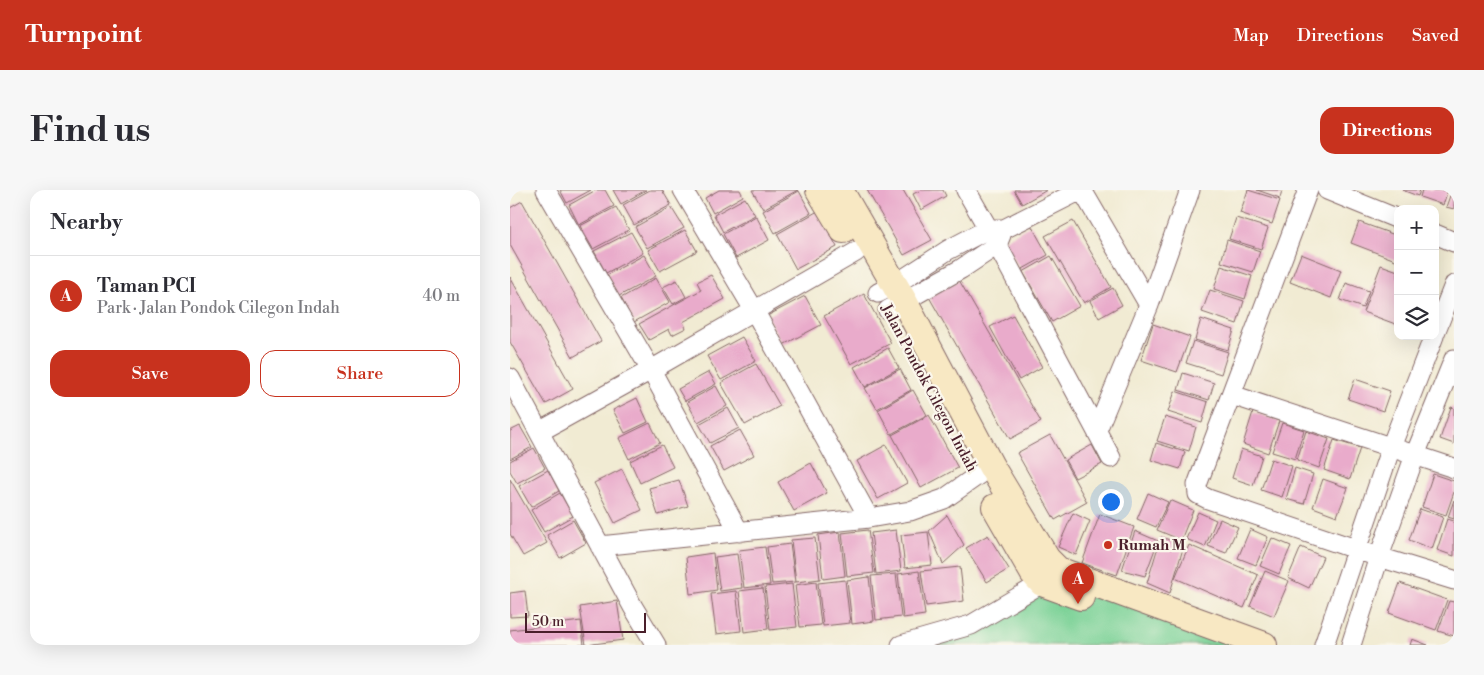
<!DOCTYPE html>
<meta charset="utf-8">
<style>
:root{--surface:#fff;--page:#f7f7f7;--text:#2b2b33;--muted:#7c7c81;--line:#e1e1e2;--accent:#c8321e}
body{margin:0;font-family:"Libre Bodoni",serif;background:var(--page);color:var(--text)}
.controls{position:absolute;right:15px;top:15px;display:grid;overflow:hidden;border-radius:10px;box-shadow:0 5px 20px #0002}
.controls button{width:45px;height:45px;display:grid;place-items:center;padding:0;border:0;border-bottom:1px solid var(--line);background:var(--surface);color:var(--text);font:25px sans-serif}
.scale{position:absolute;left:15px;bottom:12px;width:121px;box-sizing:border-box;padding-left:5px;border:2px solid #4a1f2b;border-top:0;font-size:14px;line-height:18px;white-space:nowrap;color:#4a1f2b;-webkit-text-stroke:4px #fbf7ec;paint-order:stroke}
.you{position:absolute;left:600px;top:311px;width:18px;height:18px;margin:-12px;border:4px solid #fff;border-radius:50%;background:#1a73e8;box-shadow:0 0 0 8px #1a73e833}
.badge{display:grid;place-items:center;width:32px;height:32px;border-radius:50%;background:var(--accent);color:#fff;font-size:16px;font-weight:700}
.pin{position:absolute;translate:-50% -41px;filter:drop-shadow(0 1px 2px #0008)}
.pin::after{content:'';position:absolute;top:26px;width:18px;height:15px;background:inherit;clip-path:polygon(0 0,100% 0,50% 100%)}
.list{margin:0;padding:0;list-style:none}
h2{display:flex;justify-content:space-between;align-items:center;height:65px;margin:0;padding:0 20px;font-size:21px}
h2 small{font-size:16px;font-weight:400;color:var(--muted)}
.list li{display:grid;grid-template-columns:32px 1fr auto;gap:15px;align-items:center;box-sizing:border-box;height:80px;padding:0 20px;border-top:1px solid var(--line)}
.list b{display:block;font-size:19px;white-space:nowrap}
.list p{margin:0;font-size:16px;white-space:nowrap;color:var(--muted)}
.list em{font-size:16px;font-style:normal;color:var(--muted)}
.actions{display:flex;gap:10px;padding:15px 20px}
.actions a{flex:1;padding:11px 0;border:1px solid var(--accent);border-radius:15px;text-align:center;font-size:18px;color:var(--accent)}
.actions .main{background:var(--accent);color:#fff}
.icon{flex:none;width:28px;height:28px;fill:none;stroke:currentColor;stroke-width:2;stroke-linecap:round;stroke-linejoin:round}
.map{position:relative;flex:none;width:944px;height:455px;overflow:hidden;border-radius:15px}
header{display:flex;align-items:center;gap:30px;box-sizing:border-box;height:70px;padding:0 25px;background:var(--accent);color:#fff}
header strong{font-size:24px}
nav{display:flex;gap:28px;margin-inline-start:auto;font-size:18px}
.intro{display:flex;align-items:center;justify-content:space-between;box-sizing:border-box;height:120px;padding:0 30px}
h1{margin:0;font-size:35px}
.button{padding:12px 22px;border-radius:15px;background:var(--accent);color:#fff;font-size:18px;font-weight:700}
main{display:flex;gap:30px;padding:0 30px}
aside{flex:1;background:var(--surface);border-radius:15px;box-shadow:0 5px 20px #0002}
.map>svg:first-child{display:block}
.green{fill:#7bd297;stroke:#627861}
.building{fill:#e9abcb}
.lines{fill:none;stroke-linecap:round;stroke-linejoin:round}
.street-casing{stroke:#846666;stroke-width:21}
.secondary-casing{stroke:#846666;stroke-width:28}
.street{stroke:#fff;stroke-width:19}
.secondary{stroke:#f8e8c3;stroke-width:26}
.poi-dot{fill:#c8321e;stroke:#fbf7ec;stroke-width:2}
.labels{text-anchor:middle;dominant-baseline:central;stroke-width:4.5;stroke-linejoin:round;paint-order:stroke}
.street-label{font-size:15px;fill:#4a1f2b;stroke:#fbf7ec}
.poi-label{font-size:15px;font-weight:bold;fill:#4a1f2b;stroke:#fbf7ec;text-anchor:start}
</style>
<header>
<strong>Turnpoint</strong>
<nav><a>Map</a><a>Directions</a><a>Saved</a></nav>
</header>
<div class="intro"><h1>Find us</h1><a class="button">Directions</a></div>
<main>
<aside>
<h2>Nearby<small></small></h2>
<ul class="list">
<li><span class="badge">A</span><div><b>Taman PCI</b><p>Park · Jalan Pondok Cilegon Indah</p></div><em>40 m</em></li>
</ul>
<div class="actions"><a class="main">Save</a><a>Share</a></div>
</aside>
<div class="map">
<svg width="944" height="455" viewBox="0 0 944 455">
<rect width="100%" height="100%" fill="#fbf7ec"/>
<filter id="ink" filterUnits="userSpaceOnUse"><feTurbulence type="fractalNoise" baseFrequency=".02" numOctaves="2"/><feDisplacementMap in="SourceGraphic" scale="10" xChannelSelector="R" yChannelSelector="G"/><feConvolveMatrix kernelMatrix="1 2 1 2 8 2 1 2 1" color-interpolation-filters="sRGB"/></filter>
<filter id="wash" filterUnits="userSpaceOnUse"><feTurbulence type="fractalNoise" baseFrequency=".0096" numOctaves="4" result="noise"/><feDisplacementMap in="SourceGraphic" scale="20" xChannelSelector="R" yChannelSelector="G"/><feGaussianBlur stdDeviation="1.12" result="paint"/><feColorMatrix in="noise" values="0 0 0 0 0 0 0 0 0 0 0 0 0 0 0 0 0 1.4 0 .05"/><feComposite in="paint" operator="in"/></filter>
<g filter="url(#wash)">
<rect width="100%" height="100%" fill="#f1ebd3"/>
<path class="green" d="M548 380 754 455H391L461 435Z"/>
<g id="blocks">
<path class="building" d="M50 0H81L57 13Z
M86 0H95L104 16 69 35 59 15Z
M103 0H136L111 14Z
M140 0H152L161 15 124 35 113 15Z
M209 0H230L233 6 203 23 195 8Z
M242 0H288L253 19Z
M357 0H393L422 50 394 65Z
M411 0H433L436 6 411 20 403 4Z
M504 0H537L512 14Z
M738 0 770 10 762 34 730 23Z
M747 0H772L770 8Z
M892 0H910L908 6Z
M912 0H938L933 15 910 7Z
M942 0H944V19L936 17Z
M289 1 301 23 265 43 253 21Z
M235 8 245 25 213 42 204 25Z
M12 11 91 151 63 167 0 55V18Z
M106 17 119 40 83 59 70 36Z
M161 17 174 38 137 58 125 37Z
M308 21 327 57 286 79 267 44Z
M246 26 259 50 226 68 213 44Z
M726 28 758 38 751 59 719 49Z
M563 31 601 97 574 113 535 46Z
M849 32 888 46V71L841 53Z
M521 35 538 65 511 80 493 51Z
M175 40 187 61 150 81 138 60Z
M121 42 133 63 96 83 84 61Z
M717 50 750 61 743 82 711 72Z
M791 64 831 80 821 108 780 92Z
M134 65 146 86 109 106 97 85Z
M541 66 570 116 542 132 513 82Z
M871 75 888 81V135L853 122Z
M711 76 742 86 735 109 704 99Z
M201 85 215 109 173 132 176 138 162 145 159 139 139 150 129 134 191 100 187 92Z
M0 87 63 199 36 214 0 152Z
M146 88 160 112 124 132 111 108Z
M167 90 176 107 163 114 153 97Z
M449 90 531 232 500 249 419 107Z
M836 93 859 101 853 118 830 110Z
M603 98 612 115 589 128 580 111Z
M700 100 734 111 727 134 692 122Z
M354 104 381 153 341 174 314 126Z
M295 106 311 135 273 155 257 126Z
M503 125 532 177 509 190 480 137Z
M691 129 724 140 718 160 685 150Z
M643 134 680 147 667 182 631 170Z
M232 147 246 171 211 190 197 166Z
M683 151 718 162 711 184 676 173Z
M378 158 389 178 355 197 344 177Z
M246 174 270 216 235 235 211 193Z
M390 179 401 200 367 219 355 198Z
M199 182 206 194 175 211 168 199Z
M673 183 704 193 699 210 668 200Z
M845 189 880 201 873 221 838 209Z
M206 196 217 216 188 232 177 212Z
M403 200 417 225 381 244 368 220Z
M665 201 698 212 692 233 658 222Z
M127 208 138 232 115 243 103 220Z
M941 217 944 218V254L930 249Z
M218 218 229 238 200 253 189 234Z
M743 222 769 231 758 263 733 254Z
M419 225 448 278 411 298 382 245Z
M655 227 686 237 679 261 647 251Z
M140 233 150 253 119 269 109 248Z
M772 233 794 240 785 269 762 262Z
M10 236 22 257 0 269V241Z
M230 240 244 265 214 281 200 256Z
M796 241 819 249 809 278 787 270Z
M540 245 577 312 545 330 507 263Z
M824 250 850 258 840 289 814 280Z
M646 253 675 262 670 279 641 270Z
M152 255 163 277 130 293 120 271Z
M376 255 397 293 368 309 347 271Z
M582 255 592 274 565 288 555 270Z
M24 258 35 278 7 293 0 281V271Z
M731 259 752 266 743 295 722 288Z
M761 269 782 276 772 307 751 300Z
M301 273 317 303 284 321 268 292Z
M785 278 803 284 794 314 776 309Z
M112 279 132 320 105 333 84 293Z
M38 280 49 301 21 317 9 296Z
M923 284 944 291V302L936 325 912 317Z
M0 289 37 353 13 366 0 344Z
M813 289 838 298 827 326 803 317Z
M169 290 178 316 148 325 139 298Z
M50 303 63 326 34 342 21 320Z
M638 303 658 312 646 337 627 329Z
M660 310 683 320 671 350 647 340Z
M944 310V329L938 327Z
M910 319 933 327 922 359 899 350Z
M688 322 706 330 695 357 676 349Z
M563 323 580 331 566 365 548 357Z
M590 324 624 337 607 385 572 373Z
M437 325 454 355 433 374 419 341Z
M710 329 728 337 716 363 698 356Z
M937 329 944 331V366L927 360Z
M63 330 76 353 50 368 37 345Z
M740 339 758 347 746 375 728 368Z
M358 340 364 383 337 386 332 343Z
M386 340 391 381 366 384 361 343Z
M625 341 648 351 635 386 612 380Z
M330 342 335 386 313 389 308 345Z
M418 342 422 375 395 378 391 345Z
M478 345 499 379 477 392 456 358Z
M651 347 674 355 660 403 637 393Z
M305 348 310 389 286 392 281 350Z
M762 348 781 356 769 384 750 376Z
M280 354 285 392 262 394 257 357Z
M679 355 748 385 734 418 665 388Z
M255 357 260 395 234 398 229 360Z
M791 357 813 367 799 398 778 388Z
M203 363 207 400 180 404 176 367Z
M227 364 232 398 210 401 205 367Z
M450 377 454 411 416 416 411 381Z
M409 381 415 425 393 428 388 384Z
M755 381 779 391 764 426 740 416Z
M386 384 391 427 366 430 361 386Z
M359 387 364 431 342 434 337 390Z
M335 390 340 433 313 436 308 393Z
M306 392 311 435 290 437 285 395Z
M890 393 937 410 926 440 879 423Z
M282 394 287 437 260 440 255 397Z
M253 398 258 439 234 442 229 401Z
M15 401 18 426 0 427V403Z
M226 401 231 441 206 444 201 404Z
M107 411 113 450 76 455 70 417Z
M939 411 944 412V446L928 441Z
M71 431 74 455H0V440Z
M902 449 918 455H900Z"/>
</g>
</g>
<g filter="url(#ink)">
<use href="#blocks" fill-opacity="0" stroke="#846666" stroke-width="1"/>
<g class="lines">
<g class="street-casing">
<path id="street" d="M36 0 141 180 229 342
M173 0 244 120 359 328
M456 0 483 47 601 268
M572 0 639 115
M798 0 687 295 688 304 698 309 869 367 944 390
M817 0 888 29
M925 44 944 52
M368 103 384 95 438 60 478 39H494L571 0
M378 120 451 79 487 55 491 45
M925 143 944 95
M0 188 123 417 146 455
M722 205 944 278
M587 240 639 115 680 0
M29 242 141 180 346 62
M90 356 359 328 400 321 434 309 481 276
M391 455 461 435 532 393 541 386
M814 455 881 257 924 146
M841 455 869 367 905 265 944 169"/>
</g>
<g class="secondary-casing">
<path id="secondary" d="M309 0 333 40
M330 0 394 111 481 276 537 369 548 380 754 455
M485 317 523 383 532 393 571 407"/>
</g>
<use href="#street" class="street"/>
<use href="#secondary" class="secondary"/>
</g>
</g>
<circle class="poi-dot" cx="598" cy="355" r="5"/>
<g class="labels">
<g class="street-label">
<text transform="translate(419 198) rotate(62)">Jalan Pondok Cilegon Indah</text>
</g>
<g class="poi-label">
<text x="608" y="355">Rumah M</text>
</g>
</g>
</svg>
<div class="controls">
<button>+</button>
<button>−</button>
<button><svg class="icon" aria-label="layers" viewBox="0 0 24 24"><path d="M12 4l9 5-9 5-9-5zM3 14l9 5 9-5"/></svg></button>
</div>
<div class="scale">50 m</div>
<div class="you"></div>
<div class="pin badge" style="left:568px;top:414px">A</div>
</div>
</main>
